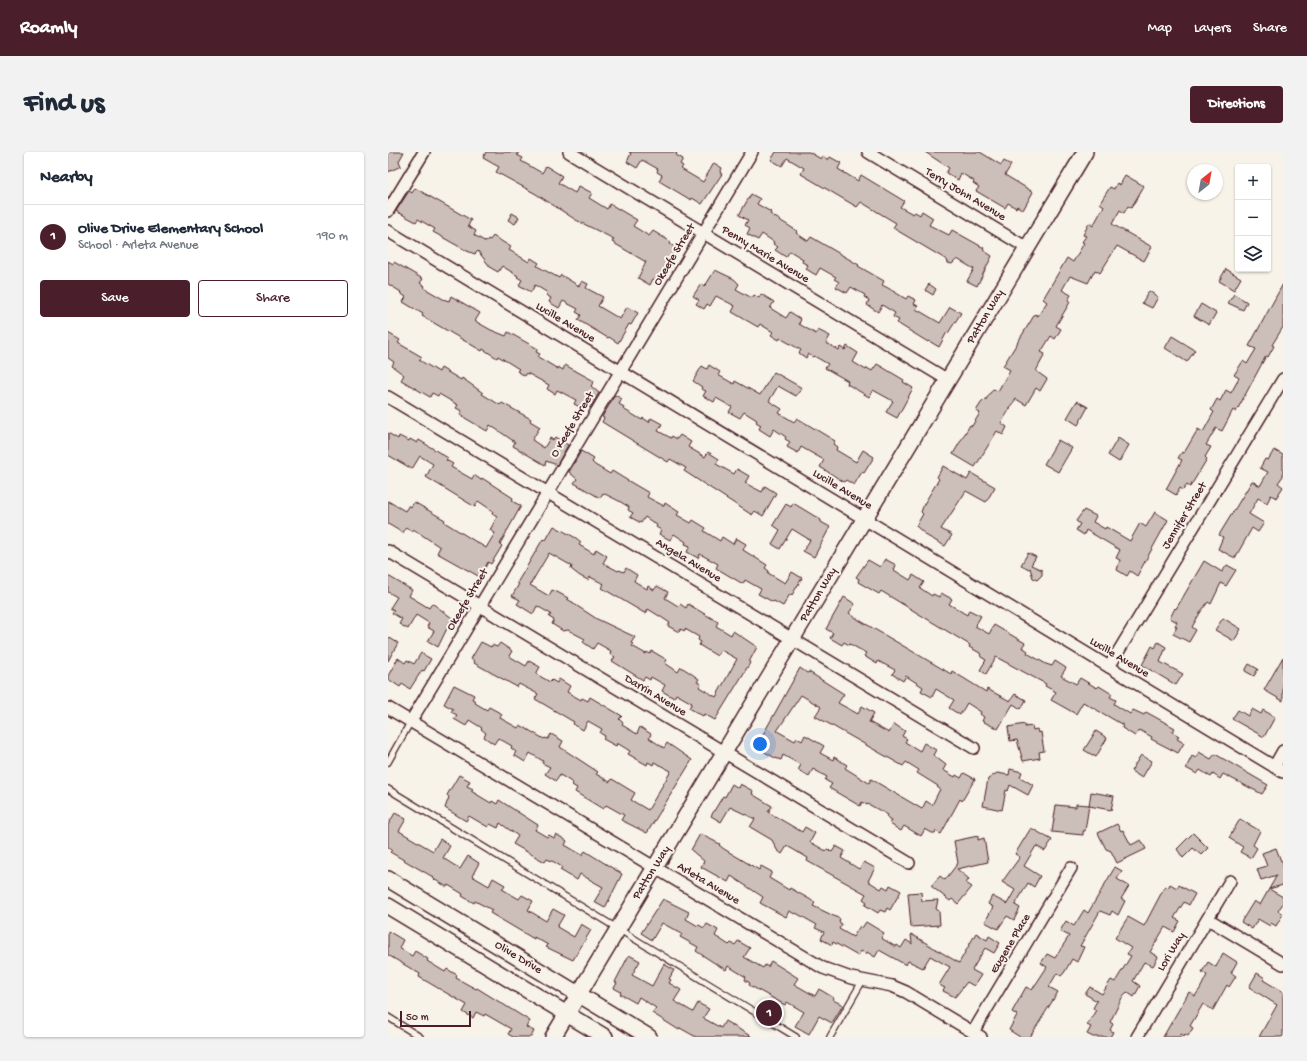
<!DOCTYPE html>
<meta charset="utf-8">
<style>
:root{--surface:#fff;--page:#f2f2f3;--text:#1f2937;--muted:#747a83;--line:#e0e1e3;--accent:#4a1f2b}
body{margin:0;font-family:"Gochi Hand",sans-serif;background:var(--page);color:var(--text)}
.controls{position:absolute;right:12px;top:12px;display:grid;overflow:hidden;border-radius:4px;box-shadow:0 1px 3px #0004}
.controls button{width:36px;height:36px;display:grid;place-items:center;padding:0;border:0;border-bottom:1px solid var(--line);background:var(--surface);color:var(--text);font:20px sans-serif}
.compass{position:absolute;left:799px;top:12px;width:36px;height:36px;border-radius:50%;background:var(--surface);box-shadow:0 1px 3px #0004;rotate:31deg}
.scale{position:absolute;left:12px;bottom:10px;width:71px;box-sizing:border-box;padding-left:4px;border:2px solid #4a1f2b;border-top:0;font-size:11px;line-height:14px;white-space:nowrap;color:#4a1f2b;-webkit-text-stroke:3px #f7f3e8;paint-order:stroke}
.you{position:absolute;left:372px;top:592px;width:14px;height:14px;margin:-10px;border:3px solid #fff;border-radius:50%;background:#1a73e8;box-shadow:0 0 0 6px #1a73e833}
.badge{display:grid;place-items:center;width:26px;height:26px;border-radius:50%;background:var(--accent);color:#fff;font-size:13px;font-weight:700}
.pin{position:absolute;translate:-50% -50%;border:2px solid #fff;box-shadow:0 1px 4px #0006}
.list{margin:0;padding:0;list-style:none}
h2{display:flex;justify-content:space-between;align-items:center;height:52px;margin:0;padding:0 16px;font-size:17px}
h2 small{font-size:13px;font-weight:400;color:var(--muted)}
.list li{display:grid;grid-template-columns:26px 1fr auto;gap:12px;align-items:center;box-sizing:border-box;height:64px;padding:0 16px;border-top:1px solid var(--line)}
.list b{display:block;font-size:15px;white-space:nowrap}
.list p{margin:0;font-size:13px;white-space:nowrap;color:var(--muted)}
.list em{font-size:13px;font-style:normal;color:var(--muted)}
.actions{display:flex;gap:8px;padding:12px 16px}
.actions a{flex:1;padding:9px 0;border:1px solid var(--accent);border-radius:4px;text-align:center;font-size:14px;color:var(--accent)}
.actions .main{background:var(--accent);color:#fff}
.icon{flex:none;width:22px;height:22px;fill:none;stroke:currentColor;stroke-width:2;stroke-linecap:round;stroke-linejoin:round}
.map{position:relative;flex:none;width:895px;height:885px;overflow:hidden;border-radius:4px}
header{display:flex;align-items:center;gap:24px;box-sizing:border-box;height:56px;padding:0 20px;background:var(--accent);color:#fff}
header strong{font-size:19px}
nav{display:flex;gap:22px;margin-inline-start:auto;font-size:14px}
.intro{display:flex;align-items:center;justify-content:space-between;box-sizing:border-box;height:96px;padding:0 24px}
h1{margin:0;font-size:28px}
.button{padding:10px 18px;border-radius:4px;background:var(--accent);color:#fff;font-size:14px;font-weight:700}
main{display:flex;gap:24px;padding:0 24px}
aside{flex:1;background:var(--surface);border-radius:4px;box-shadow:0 1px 3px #0004}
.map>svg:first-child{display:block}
.building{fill:#ccbfb9;stroke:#4a1f2b;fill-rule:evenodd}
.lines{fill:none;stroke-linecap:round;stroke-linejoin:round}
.lane-casing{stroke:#4a1f2b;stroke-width:8}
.street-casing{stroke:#4a1f2b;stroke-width:14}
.secondary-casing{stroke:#4a1f2b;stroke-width:18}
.lane{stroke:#f7f3e8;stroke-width:5.5}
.street{stroke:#f7f3e8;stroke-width:11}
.secondary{stroke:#f7f3e8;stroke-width:15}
.labels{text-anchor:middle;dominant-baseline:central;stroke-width:4;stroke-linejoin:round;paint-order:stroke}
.street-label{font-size:12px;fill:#4a1f2b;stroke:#f7f3e8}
</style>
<header>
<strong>Roamly</strong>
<nav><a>Map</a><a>Layers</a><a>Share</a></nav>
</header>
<div class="intro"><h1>Find us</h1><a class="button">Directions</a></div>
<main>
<aside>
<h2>Nearby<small></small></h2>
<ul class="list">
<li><span class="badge">1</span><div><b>Olive Drive Elementary School</b><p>School · Arleta Avenue</p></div><em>190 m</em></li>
</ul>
<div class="actions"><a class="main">Save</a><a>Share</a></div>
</aside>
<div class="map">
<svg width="895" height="885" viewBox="0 0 895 885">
<rect width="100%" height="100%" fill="#f7f3e8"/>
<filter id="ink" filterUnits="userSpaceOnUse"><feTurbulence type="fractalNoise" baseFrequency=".025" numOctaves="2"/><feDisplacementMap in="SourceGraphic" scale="8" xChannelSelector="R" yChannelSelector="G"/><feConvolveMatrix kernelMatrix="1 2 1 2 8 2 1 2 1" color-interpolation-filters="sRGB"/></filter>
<g filter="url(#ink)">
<path class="building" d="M0 0H16L11 9 13 14 0 20Z
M98 0H131L129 3 135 6 133 9 154 21 158 14 174 24 170 31 187 41 191 34 204 41 201 46 219 57 222 52 249 68 245 74 261 84 265 79 283 90 282 92 291 98 271 130 265 127 262 133 250 126 258 110 224 90 226 87 188 68 148 42 108 20 111 15 95 6Z
M241 0H289L288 3 295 7 292 12 295 14 293 17 315 30 326 11 334 16 332 21 334 22 314 52 304 46 303 48 271 29 274 23 269 20 270 17 254 8 249 16 239 10 243 1Z
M388 0H421L433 7 435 4 440 8 442 5 453 11 450 17 470 29 473 23 516 49 512 55 525 62 527 60 532 63 534 59 545 66 541 73 561 83 564 78 596 96 595 98 604 104 589 134 579 129 586 117 569 107 564 112 560 111 559 108 505 76 508 71 473 50 469 55 413 22 416 16 399 6 394 14 383 8Z
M537 0H592L613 13 616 9 623 13 617 23 645 40 635 58 629 54 628 56 620 51 617 56 588 39 591 35 585 31 586 29 573 21 570 28 558 21 561 16Z
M737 23 756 34 743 56 740 54 736 61 732 58 724 72 764 95 756 109 729 94 712 121 707 118 700 131 682 124 674 138 683 143 680 148 682 150 668 174 673 177 667 187 663 184 653 200 657 202 648 219 659 227 652 239 648 236 638 253 628 247 613 271 619 275 615 283 609 279 587 315 565 302 582 273 584 274 592 261 588 259 593 251 596 248 597 249 605 237 610 239 622 218 615 214 647 162 650 164 659 150 655 147 679 106 685 110 696 91 694 90 698 84 695 83 701 71 705 74 716 54 712 51 722 35 726 37 729 31 732 33Z
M27 36 83 68 80 74 88 79 86 83 98 90 100 87 102 88 105 84 123 95 121 98 141 110 143 106 151 111 149 114 171 126 173 123 191 134 194 129 200 132 198 136 215 145 210 154 232 167 239 155 250 161 243 173 241 172 230 191 221 185 220 186 190 168 193 163 188 160 190 157 175 149 171 156 161 150 163 146 158 143 160 141 147 133 143 140 131 133 134 128 129 125 130 124 114 114 110 120 103 116 90 99 87 102 79 99 45 80 47 77 30 67 28 70 8 59 21 39 24 41Z
M363 42 372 47 369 52 383 60 382 62 409 79 408 81 420 89 423 85 471 113 470 114 496 129 494 133 500 136 518 147 520 144 528 148 526 152 530 154 528 157 552 171 562 155 573 161 560 181 559 180 551 195 541 189 540 190 509 171 511 168 505 165 507 161 494 153 490 160 479 153 481 148 476 145 477 143 463 135 459 141 448 135 451 130 446 127 448 125 432 116 428 123 418 117 420 113 414 110 415 107 402 99 398 105 387 98 390 95 385 92 386 90 374 82 370 88 359 82 362 76 357 73 360 68 351 63Z
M124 61 131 65 127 72 120 68Z
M0 109 5 112 6 110 35 127 32 131 37 134 36 136 55 147 61 149 63 144 92 161 87 169 103 178 118 184 120 180 150 197 148 200 152 202 150 205 170 217V215L175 218 177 213 206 229 203 234 211 241 202 256 196 253 194 256 186 252 188 248 175 241 169 238 167 242 159 237 161 233 139 221 137 224 129 219 131 217 110 204 109 206 95 197 94 199 34 164 35 162 15 150 18 145 12 141 13 140 0 132Z
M838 117 853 126 846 138 831 129Z
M327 118 346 127 351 132 348 137 364 146 366 143 371 146 373 142 386 150 382 156 398 166 402 160 413 167 411 172 428 182 430 178 442 184 438 191 451 198 452 195 457 198 459 194 470 201 465 210 478 218 479 216 484 219 489 212 516 228 515 230 525 236 509 266 498 260 505 249 485 238 481 245 459 232 460 229 437 216 440 212 426 204 425 205 420 202 418 206 411 201 413 198 392 186 391 188 383 183 385 180 372 172 370 175 344 160 347 154 328 144 322 154 319 152 316 157 308 152 311 148 305 144 313 132 316 134 319 131Z
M541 132 548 137 545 143 537 138Z
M895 132V175L884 193 886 194 880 205 878 204 848 260 845 258 834 279 828 276 818 293 823 295 817 305 819 307 802 335 799 333 795 338 792 336 788 343 778 337 794 308 790 306 794 300 796 301 810 277 815 280 826 260 823 258 829 247 832 249 838 238 843 241 851 226 846 223 855 209 859 212 868 197 861 194Z
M761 139 770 145 764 156 754 151Z
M846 142 859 150 855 158 840 151Z
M813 152 828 161 821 173 806 164Z
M0 181 12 188 10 191 34 205 31 208 51 220 53 216 73 228 74 226 95 241 94 242 112 253 114 251 143 267 142 269 152 275 144 288 156 296 162 286 165 288 167 285 180 293 169 313 158 309 157 313 125 294 127 290 102 273 99 279 72 263 74 259 68 256 70 253 51 242 50 244 44 241 42 245 13 228 16 223 4 214 6 210 0 206Z
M784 184 807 198 799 210 777 196Z
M321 213 332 220 330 223 346 232 347 229 372 243 386 220 414 236 408 244 390 234 381 249 394 257 391 261 406 270 409 266 447 289 445 292 449 295 448 298 468 310 475 298 486 305 476 321 474 320 466 333 458 328 456 330 432 315 436 308 413 295 410 301 399 295 402 290 397 287 398 285 386 277 382 284 371 277 373 273 368 270 369 268 356 260 352 266 341 260 344 255 328 246 326 250 315 244 318 239 313 237 314 235 305 229 314 214 319 217Z
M227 243 234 247 231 252 236 255 235 257 254 268 255 266 261 270 263 266 274 272 270 279 283 286 284 284 289 287 292 283 303 290 300 295 317 305 320 300 331 307 328 312 346 322 349 317 361 324 357 331 374 340 377 334 388 341 375 364 367 359 364 363 296 319 298 316 282 307 280 310 214 270 216 266 214 265Z
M689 249 700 255 690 273 679 266Z
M0 281 10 287 11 284 21 289 22 287 29 291 31 288 60 306 58 308 65 312 63 315 84 327 86 323 93 328 94 326 125 346 124 349 133 354 112 392 114 394 103 412 100 410 92 425 49 401 52 395 25 377 23 379 18 375 15 381 0 372V349L17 359 21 353 23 355 26 350 57 368 56 370 98 396 107 381 102 378 109 365 104 362 105 359 90 349 87 355 38 325 45 312 32 304 24 317 0 303Z
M730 286 741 293 731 310 720 303Z
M670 288 684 296 670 320 656 312Z
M886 298 895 303V324L890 331 895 335 888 346 883 343 879 351 870 346 861 362 876 371 870 380 864 376 847 406 830 397 835 385 831 383 864 329 872 334 880 320 872 316 877 307 880 308Z
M193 299 206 307 204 310 207 313 222 322 224 319 237 327 261 341 259 345 276 354 277 351 291 360 289 363 303 371 305 368 318 376 316 379 332 389 334 385 345 392 348 386 358 392 355 398 379 413 377 416 381 419 380 421 397 431 404 420 414 426 404 443 402 442 395 454 386 449 385 450 370 442 373 437 357 428 355 432 328 416 330 412 312 402 310 406 299 400 302 394 297 392 298 390 286 382 282 388 271 382 273 378 268 375 269 373 257 365 253 371 242 365 245 361 240 358 241 355 231 349 215 341 212 346 186 331 189 327 181 320Z
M555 314 579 328 583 321 607 335 598 350 578 339 553 377 564 383 557 394 539 384 528 374 535 362 533 360 536 352 551 327 549 325Z
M405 351 433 368V370L442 375 426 405 415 399 422 388 404 377 392 397 384 392 392 378 385 373 398 352 403 355Z
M696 358 708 364 705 370 717 377 718 375 742 389 752 371 758 375 767 360 780 368 749 424 742 419 739 424 729 418 732 408 728 406 732 398 698 378 696 383 688 378 692 372 688 369Z
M166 374 188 386 193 390 191 393 206 402 208 397 219 404 215 411 230 419 231 418 236 420 238 416 249 423 246 429 259 437 260 434 266 438 269 434 280 440 277 446 290 454 292 452 298 456 300 452 330 470 328 474 343 483 345 479 369 495 361 510 362 511 327 568 316 562 315 564 301 556 304 551 288 542 286 546 274 539 277 533 263 525 262 528 257 525 255 528 224 509 227 505 222 502 223 499 209 491 205 497 195 490 197 487 180 478 175 479 164 472 166 468 161 465 163 462 149 454 145 462 129 452 132 448 124 444 131 432 129 431 155 387 158 388ZM161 401 184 414 183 417 192 424 200 428 202 425 216 432 214 436 258 462 260 457 273 465 282 471 280 474 291 480 293 477 296 479 297 477 311 485 310 488 313 490 311 493 329 504 333 498 349 507 328 545 311 535 313 532 309 530 311 527 301 520 293 515 290 520 277 511 279 508 264 499 262 502 259 500 258 502 244 494 245 492 243 491 247 485 209 467 186 452V451L179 447 180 446 171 441 164 438 161 444 142 433Z
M640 401 648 405 643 413 654 418V423L649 428 645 426 642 416 641 417 633 413Z
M497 407 508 413 506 418 522 428 525 423 536 430 532 436 544 444 545 442 551 445 553 441 564 447 561 452 579 463 581 458 593 464 587 474 601 482 606 473 637 491 634 495 640 499 639 501 658 512 664 514 667 509 678 516 673 524 688 532 692 526 709 536 711 534 724 542 722 545 728 548 726 552 742 562 745 558 756 563 758 560 787 576 784 580 791 584 789 587 796 591 790 601 763 587 764 585 751 578 747 584 734 576 735 573 695 550 688 562 663 548 668 540 657 534 658 532 608 505 598 522 592 518 598 508 593 505 592 501 581 495 582 493 493 439 491 442 470 430 471 427 468 425 480 408 492 415Z
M816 409 834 420 839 413 848 418 838 434 833 431 823 452 820 450 812 461 804 475 808 478 801 490 785 482 789 475 787 474 789 470 782 466 787 456 788 457Z
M0 424 24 438 21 444 41 456 44 451 64 466 50 495 40 489 46 479 39 475 41 471 28 463 20 477 11 472 14 467 4 461 6 458 2 456 9 445 0 440Z
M456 445 467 452 461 461 471 468 563 522 564 519 598 540 599 537 622 549 627 542 638 548 633 557 625 552 610 577 594 569 596 565 592 562 593 560 579 551 572 563 561 556 566 548 548 537 544 545 533 539 535 535 518 524 515 529 504 522 507 518 490 509 489 512 476 504 478 501 462 492 461 493 456 490 454 493 442 486 445 481 438 477Z
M835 466 853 477 846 489 827 478Z
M0 485 10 491 0 509Z
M93 490 103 495 104 493 109 495 112 491 124 499 121 504 138 514 141 509 152 515 148 522 162 530 164 528 169 531 171 527 182 534 179 540 193 548 194 546 200 549 202 545 234 564 231 567 235 571 234 573 249 582 252 575 263 582 261 586 276 596 279 591 304 608 259 681 233 668 236 663 218 653 215 657 187 640 189 636 184 633 185 631 172 623 168 629 157 622 162 615 154 611 155 609 142 601 137 610 126 603 128 600 123 596 124 594 110 586 106 592 96 585 98 581 93 577 94 576 81 568 78 574 66 567 69 563 63 560 65 557 56 552 66 533 86 543 84 547 88 549 87 551 99 558 101 555 114 562 112 566 130 576 132 573 156 587 157 586 160 587 163 582 175 589 172 595 210 620 208 622 222 630 224 627 247 641 243 648 260 658 283 619 266 610 265 613 260 610 259 613 240 602 242 599 229 591 228 594 215 587 217 584 212 581 214 577 200 569 195 578 185 572 186 570 147 547 150 542 131 532 129 535 86 511 87 509 83 507Z
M770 490 778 495 772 510 795 522 788 533 754 513 764 494 767 496Z
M33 501 43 507 36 519 34 518 22 537 14 532 12 535 0 527V524L10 506 17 511 19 508 26 512Z
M895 505V549L876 538Z
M861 512 870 517 866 524 857 519Z
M412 516 419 521 421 520 456 542 450 551 470 562 474 554 486 561 481 570 501 581 506 572 517 579 514 584 519 587 517 590 532 599 536 591 548 598 545 603 558 613 555 618 567 625 568 623 573 626 576 621 587 627 574 649 572 647 553 682 548 679 547 681H544L537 677 533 684 516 674 513 679 502 672 504 668 499 665 500 663 480 652 479 653 474 650 472 654 441 636 444 632 437 628 439 625 425 617 421 624 410 618 413 613 395 603 393 608 387 606 368 595ZM413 543 433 555 427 564 515 614 518 610 531 618 529 621 550 634 549 635 552 637 544 653 538 649 534 657 483 627 481 631 476 628 457 616 459 613 446 605 445 608 432 601 436 594 417 583 414 589 409 586 407 589 389 579Z
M864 557 873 562 875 558 887 565 876 585 844 567 850 558 860 564Z
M637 572V575L644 574 645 578 649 577 650 581 653 580 656 599 651 600 652 606 635 609 629 588 622 589 620 575Z
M708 579 719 586 708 605 696 598Z
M811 600 823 607 827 602 880 633 874 642 835 622 832 627 825 622 823 625 812 618 809 622 798 616 804 604 808 606Z
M753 603 764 609 754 626 743 619Z
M622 617 634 620 632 625 645 633 640 643 622 633 620 639 618 638 614 658 595 654 600 627 609 621 621 623Z
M71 623 82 629 79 634 85 637 83 639 103 651 104 649 109 652 111 648 150 673 147 678 159 685 161 683 166 686 168 682 179 689 177 693 194 703 197 699 234 722 217 756 206 750 215 735 192 722 189 728 172 718 174 715 166 710 159 707 157 710 125 692 130 684 112 671 110 676 102 672 100 675 81 664 78 669 57 656 61 645 59 643Z
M344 632 350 636 352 632 365 639 364 642 384 654 380 660 414 680 417 675 427 681 422 690 438 699 439 697 444 700 448 694 457 699 453 706 471 717 476 710 487 716 480 729 493 737 495 734 500 737 502 733 513 739 502 758 499 756 497 760 492 758 490 761 477 753 479 750 475 747 478 742 419 709 420 706 399 694 394 702 389 698 384 688 362 675 367 667 342 655 333 670 323 664 335 644 337 645Z
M703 640 726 644 723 658 701 654Z
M688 652 701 653 697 679H695V683L664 680 668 653 688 655Z
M7 661 18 667 11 679 45 699 52 687 62 694 55 706 72 717 80 704 91 711 84 724 101 734 105 726 117 733 114 737 131 747 134 743 145 749 140 758 158 769 165 757 176 763 169 775 186 785 193 772 203 778 185 808 158 795 160 793 146 785V787L102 761 104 758 87 749 86 751 74 744 75 742 60 733 59 735 44 726 45 725 2 700 4 698 0 695V673Z
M852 667 872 679 865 693 869 696 863 706 852 700 855 695 841 686Z
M729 672 733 679 735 678 743 693 753 688 758 697 729 711 723 699 718 697 710 681Z
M643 676 664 688 657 699 648 694 636 714 652 724 646 735 640 731 627 753 632 756 626 768 619 764 610 777 597 770 605 755 600 752 604 744 619 752 627 738 614 730 632 705 627 702Z
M805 681 820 696 813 703 805 696 795 706 789 697Z
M312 682 332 692 331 693 336 697 371 718 373 714 384 720 381 726 401 738 402 736 423 748 427 751 425 754 452 767 451 770 454 772 451 777 465 785 472 774 474 776 478 770 496 781 493 786 508 795 509 793 513 796 518 788 524 792 523 782 571 811 588 781 599 788 601 784 612 791 606 801 597 796 584 818 593 823 586 834 579 830 567 845 555 839 557 836 551 833 562 815 542 804 535 816 520 809 518 813 491 798 487 805 479 800 478 802 473 799 470 804 445 790 444 793 433 787 436 780 427 776 429 773 408 761 407 762 401 759 398 765 372 751 375 745 343 724 340 730 313 715 316 709 303 698Z
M590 684V688L596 686 600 710 569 717 581 727 578 731 584 735 570 752 564 747 562 749 543 734 552 724 557 728 570 711 566 689Z
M888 696 893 709H895V733L881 737 895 745V751L890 759 895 762 888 774 883 771 882 774 870 767 864 777 853 770 866 749 872 753 889 723 873 728 869 717 879 714 874 701Z
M727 715 734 719 729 727 741 734 733 747 737 749 730 763 724 759 722 763 712 759 692 794 696 795 689 810 684 807 676 821 673 824 669 821 661 835 670 840 642 885H632L621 878 629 863 624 860 638 835 644 838 659 815 653 811 659 802 667 806 681 784 672 779 678 769 686 774 696 758 700 761Z
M782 732 789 736 791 733 807 742 801 753 796 750 786 766 792 769 786 780 777 775 762 800 770 805 765 814 756 810 745 829 752 834 746 845 739 840 735 844 722 870 725 872 722 878 725 880 722 885H705L699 882 703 875 699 873 708 858 705 856 709 849 697 842 702 835 714 842 723 828 727 830 743 804 739 802 743 796 727 786 740 765 756 774 777 734 780 736Z
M533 740 534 749 550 748 548 757 551 759 552 773 523 775 520 741Z
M275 747 301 760 298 767 310 774 311 773 316 776 319 772 330 778 327 784 341 793 343 791 347 793 350 789 362 796 356 805 375 816 377 813 380 815 383 809 410 826 406 832 427 844 431 837 446 846 445 848 455 853 444 871 431 864 421 882 407 874 416 860 399 850 397 853 361 833 362 831 357 828 358 825 340 814 338 818 325 810 308 799 310 795 292 785 294 782 274 771 264 788 253 781Z
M0 779 15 788 11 796 24 804 27 799 40 807 39 809 57 820 59 817 69 823 68 826 88 837 89 836 142 869 138 875 146 879 143 885H125L120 882 123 877 97 862 96 864 88 860 85 866 75 860 79 853 31 825 32 822 0 803Z
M835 801 849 810 843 821 848 824 841 835 839 833 825 858 815 852 802 874 805 876 800 884 797 882 796 884 793 882 792 885H775L801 840 807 844 812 837 819 823 814 820 820 810 828 815Z
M241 803 252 809 244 823 264 834 276 812 286 818 281 827 283 828 281 831 293 838 286 849 305 860 310 851 321 857 315 866 333 876 337 869 364 885H308L292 876 291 878 264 861 268 856 251 845 248 851 232 842 233 840 226 836 229 831 227 830Z
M869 821 877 826 875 828 895 840V885H871L889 853 861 835Z"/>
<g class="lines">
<g class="lane-casing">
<path id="lane" d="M0 610 23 569
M0 637 408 885
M0 865 32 885
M442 885 475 828"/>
</g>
<g class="street-casing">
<path id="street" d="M181 0 560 228
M480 0 639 96
M0 59 36 0
M0 79 895 620
M0 245 586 596
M0 399 521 711
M721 515 895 227
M0 556 435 816 463 826 504 834 518 840 593 885
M23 569 364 0
M886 615 895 599
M820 767 895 812
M585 880 683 716
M749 885 842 729"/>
</g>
<g class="secondary-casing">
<path id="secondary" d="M0 727 261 885
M0 754 217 885
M165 885 697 0"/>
</g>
<use href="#lane" class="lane"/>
<use href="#street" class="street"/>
<use href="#secondary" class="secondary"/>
</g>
</g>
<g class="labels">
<g class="street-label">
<text transform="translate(577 43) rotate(31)">Terry John Avenue</text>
<text transform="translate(287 103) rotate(-59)">Okeefe Street</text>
<text transform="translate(377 103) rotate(31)">Penny Marie Avenue</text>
<text transform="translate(598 165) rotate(-59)">Patton Way</text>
<text transform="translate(177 171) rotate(31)">Lucille Avenue</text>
<text transform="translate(185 273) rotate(-59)">O Keefe Street</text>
<text transform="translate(454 338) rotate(31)">Lucille Avenue</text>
<text transform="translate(797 364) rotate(-59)">Jennifer Street</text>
<text transform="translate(300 409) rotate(31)">Angela Avenue</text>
<text transform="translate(431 443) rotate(-59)">Patton Way</text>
<text transform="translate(80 448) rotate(-59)">Okeefe Street</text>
<text transform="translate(731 506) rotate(31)">Lucille Avenue</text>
<text transform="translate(267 544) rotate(31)">Darrin Avenue</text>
<text transform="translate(264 721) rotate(-58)">Patton Way</text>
<text transform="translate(320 732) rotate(31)">Arleta Avenue</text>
<text transform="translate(623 792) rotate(-59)">Eugene Place</text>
<text transform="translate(784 800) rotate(-59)">Lori Way</text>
<text transform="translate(130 806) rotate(31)">Olive Drive</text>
</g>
</g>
</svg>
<div class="controls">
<button>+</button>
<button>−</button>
<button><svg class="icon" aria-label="layers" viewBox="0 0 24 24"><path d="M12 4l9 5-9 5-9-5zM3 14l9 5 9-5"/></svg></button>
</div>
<svg class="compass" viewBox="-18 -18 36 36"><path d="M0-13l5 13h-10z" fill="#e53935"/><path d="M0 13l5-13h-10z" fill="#747a83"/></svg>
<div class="scale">50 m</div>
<div class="you"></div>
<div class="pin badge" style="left:381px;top:861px">1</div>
</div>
</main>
